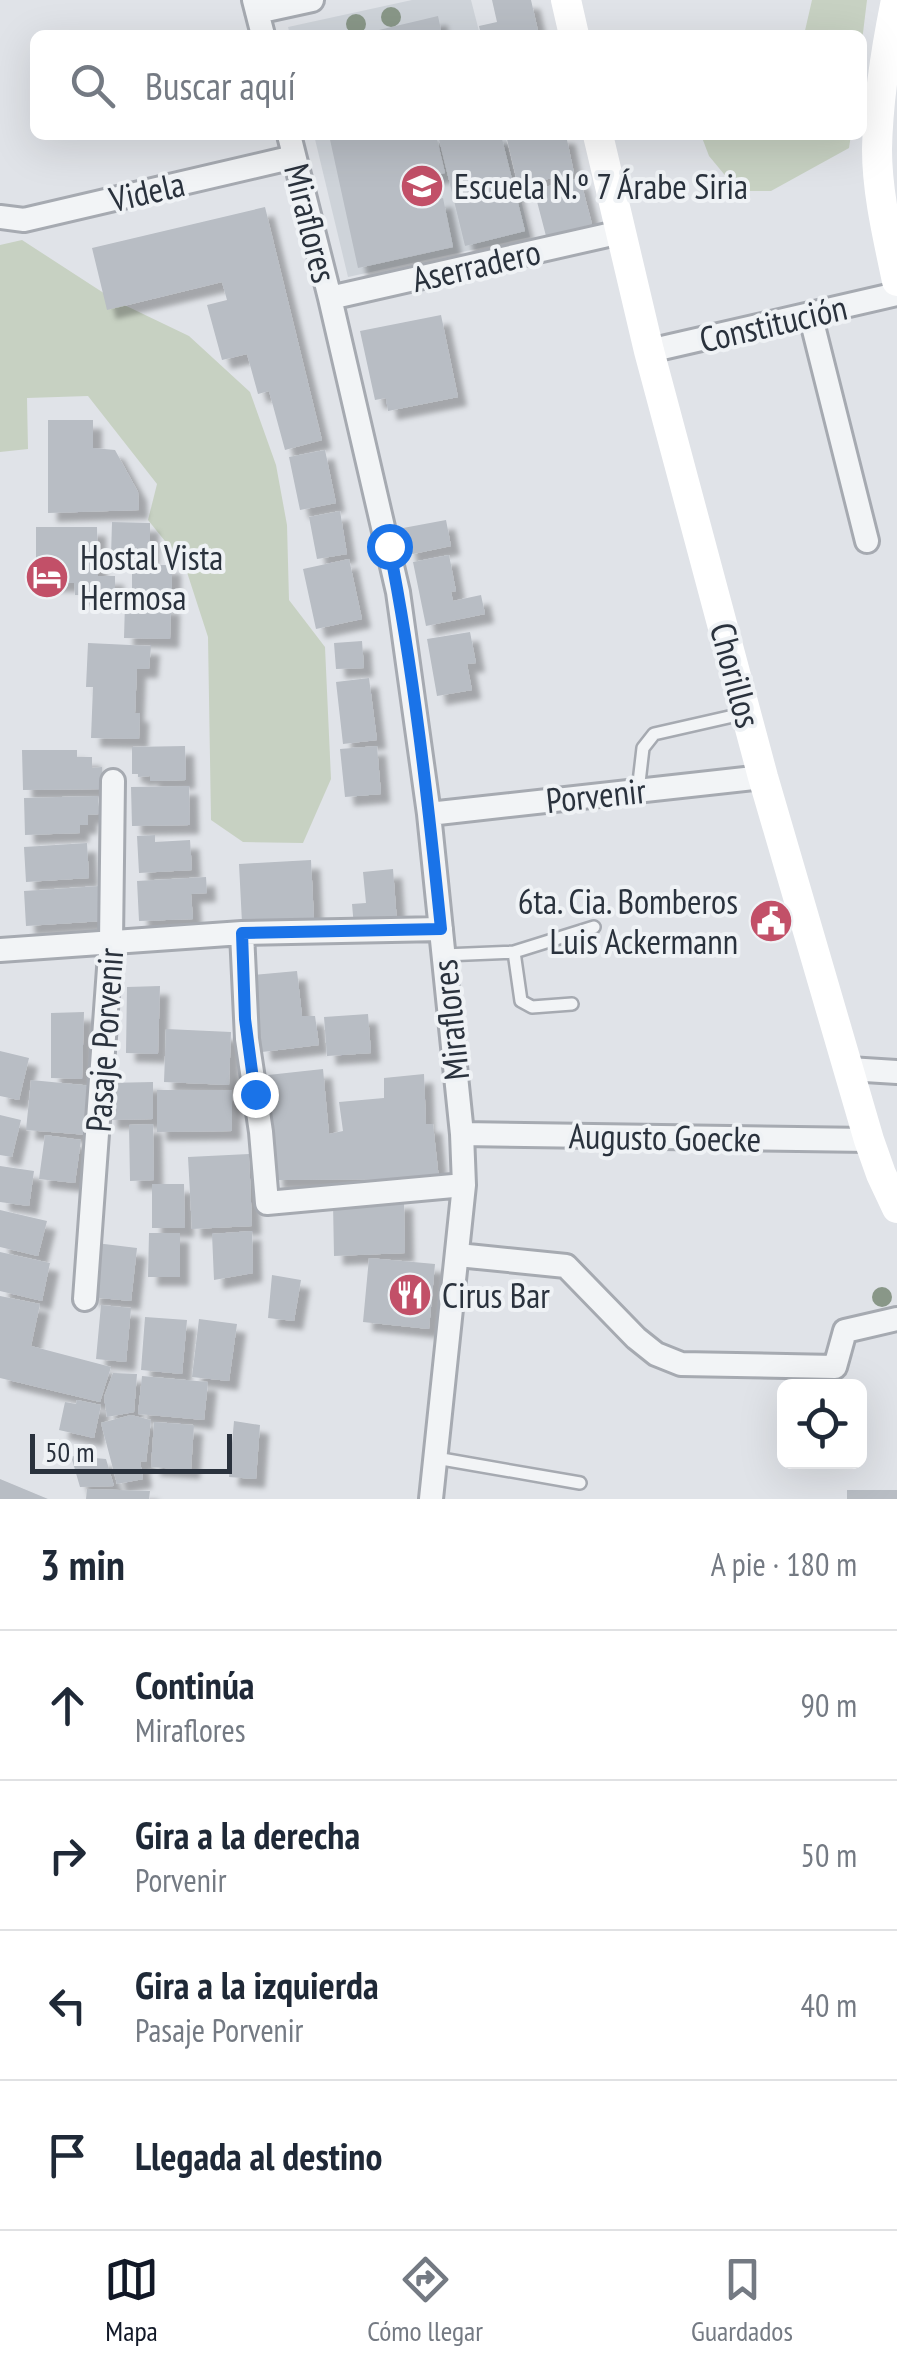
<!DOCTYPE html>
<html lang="es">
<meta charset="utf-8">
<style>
:root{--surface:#fff;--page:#f2f2f3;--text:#1f2937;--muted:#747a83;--line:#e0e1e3;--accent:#111827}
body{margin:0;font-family:"PT Sans Narrow",sans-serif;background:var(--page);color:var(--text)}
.controls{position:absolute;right:30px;bottom:30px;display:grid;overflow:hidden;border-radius:15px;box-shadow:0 10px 40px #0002}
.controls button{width:90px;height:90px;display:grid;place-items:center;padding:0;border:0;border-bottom:2px solid var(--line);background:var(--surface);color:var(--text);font:50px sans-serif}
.scale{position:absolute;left:30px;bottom:25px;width:202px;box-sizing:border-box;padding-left:10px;border:5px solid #2a323d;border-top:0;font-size:28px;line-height:35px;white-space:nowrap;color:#2a323d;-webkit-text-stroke:8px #eff2f5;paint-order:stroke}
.stop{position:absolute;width:30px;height:30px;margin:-22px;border:8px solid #1a73e8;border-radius:50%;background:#fff}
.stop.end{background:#1a73e8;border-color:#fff;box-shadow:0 2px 10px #0008}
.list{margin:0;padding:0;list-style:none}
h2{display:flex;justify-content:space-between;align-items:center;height:130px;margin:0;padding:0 40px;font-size:42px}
h2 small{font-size:32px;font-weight:400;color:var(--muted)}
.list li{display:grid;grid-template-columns:65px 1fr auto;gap:30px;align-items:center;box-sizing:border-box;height:150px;padding:0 40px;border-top:2px solid var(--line)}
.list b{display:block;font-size:38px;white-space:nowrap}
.list p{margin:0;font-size:32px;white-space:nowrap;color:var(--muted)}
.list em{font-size:32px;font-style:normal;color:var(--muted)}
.icon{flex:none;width:55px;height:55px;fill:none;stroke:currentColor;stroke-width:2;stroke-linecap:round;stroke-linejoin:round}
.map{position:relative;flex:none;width:897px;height:1499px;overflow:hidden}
.search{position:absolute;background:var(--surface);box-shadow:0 10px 40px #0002;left:30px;right:30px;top:30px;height:110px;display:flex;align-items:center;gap:25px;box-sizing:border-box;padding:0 35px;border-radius:15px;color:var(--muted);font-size:38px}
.sheet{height:730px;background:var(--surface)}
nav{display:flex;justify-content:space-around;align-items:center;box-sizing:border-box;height:140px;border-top:2px solid var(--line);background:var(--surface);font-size:28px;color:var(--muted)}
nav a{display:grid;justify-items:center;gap:5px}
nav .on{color:var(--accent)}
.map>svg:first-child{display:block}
.built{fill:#ced3d9}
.green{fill:#c7d1c2}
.building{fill:#b8bdc4;filter:url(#shadow)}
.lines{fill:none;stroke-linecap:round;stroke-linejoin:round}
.lane-casing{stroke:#a6aab1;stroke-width:16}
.street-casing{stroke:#a6aab1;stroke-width:28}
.lane{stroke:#f2f4f6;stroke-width:11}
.street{stroke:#f2f4f6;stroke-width:22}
.secondary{stroke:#fff;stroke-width:30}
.tree{fill:#899788}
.route{stroke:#1a73e8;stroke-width:12}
.labels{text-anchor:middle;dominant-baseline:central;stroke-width:8;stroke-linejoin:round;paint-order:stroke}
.poi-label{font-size:35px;fill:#2a323d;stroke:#eff2f5;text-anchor:start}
.street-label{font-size:35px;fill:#2a323d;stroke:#eff2f5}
</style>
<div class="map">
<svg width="897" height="1499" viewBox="0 0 897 1499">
<defs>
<filter id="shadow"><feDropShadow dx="9" dy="9" stdDeviation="2.5" flood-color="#0004"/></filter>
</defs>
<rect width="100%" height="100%" fill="#e0e3e8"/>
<path class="built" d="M412 0H471L480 35H290L288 27Z
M314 135H505L530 237 348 277Z"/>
<path class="green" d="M812 0H867L862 41V35H804Z
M701 135H851L849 148 771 191H738L709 156Z
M22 240 116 301 189 336 250 392 276 465 287 525 289 600 325 647 331 779 303 843 243 842 211 820 208 637 185 566 148 520 157 484 88 396 27 398 28 449 0 452V245Z"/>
<path class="building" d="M492 0H531L539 35H481L479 26 497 22Z
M438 16 442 35H362V34Z
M329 135H436L445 173 420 178 426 202 443 198 453 247 358 268Z
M457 135H501L525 231 465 246 439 139Z
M506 135H566L574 173 518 186Z
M580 178 592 224 546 236 534 190Z
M265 207 322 440 285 450 269 391 258 394 247 354 222 360 207 305 227 300 222 282 107 310 92 248Z
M441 315 458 397 388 411 386 398 375 400 360 331Z
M48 420H93V448L115 450 138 492 139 510 48 513Z
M325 450 336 503 300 510 289 457Z
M340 511 347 554 317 559 309 517Z
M446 520 451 546 408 555 403 528Z
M112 522 150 523V556L111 555Z
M36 527H97L98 576H115V595H75L74 583H36Z
M449 555 456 591 451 592 453 601 481 595 485 614 426 626 413 562Z
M349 559 362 619 316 629 303 569Z
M132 565H172V600H132Z
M125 603 171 605 170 639 124 638Z
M470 632 476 663 467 664 472 690 437 696 427 639Z
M362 641 364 668 336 669 334 643Z
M88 643 151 646 149 669H137L135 713H140L139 739 91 738 93 687H86Z
M369 678 377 740 343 744 336 682Z
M185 746 186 780 150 781V776L138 777V774H132V747Z
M377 746 381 794 345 797 340 749Z
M22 750H77V757H92V768L102 767V789L23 790Z
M189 786 190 825 132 826 131 787Z
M98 796 99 814 88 815V825H80V833L25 835 24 798Z
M155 835V842L190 840 192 870 139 873 137 836Z
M87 843 89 878 26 882 24 847Z
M311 860 314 920 242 923 239 864Z
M393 869 397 922 354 927 352 904 366 903 363 872Z
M206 877 207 893 191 894 193 919 139 921 137 881Z
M100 886 103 921 26 926 24 891Z
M297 971 302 1016H315L319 1045 262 1052 253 975Z
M160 986 158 1054 126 1053 127 987Z
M84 1012 82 1079 51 1078V1013Z
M368 1014 371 1053 327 1056 324 1017Z
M166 1029 231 1032 229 1085 164 1082Z
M0 1051 29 1058 19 1100 0 1096Z
M323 1069 329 1134 343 1131 339 1102 384 1098V1078L424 1074 426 1124H433L439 1179 274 1180 268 1075Z
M31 1080 93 1086 88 1135 26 1130Z
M153 1082V1119L108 1120 107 1083Z
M157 1090H232V1131L157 1132Z
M0 1115 21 1120 12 1157 0 1155Z
M153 1124 154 1180 130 1181 129 1125Z
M45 1135 81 1140 75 1183 39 1179Z
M249 1154 252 1226 192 1229 188 1157Z
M0 1166 34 1171 29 1206 0 1202Z
M152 1184H184L185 1228H152Z
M404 1200 405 1253 334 1256 333 1203Z
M0 1210 47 1221 38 1256 0 1247Z
M252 1231 253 1273 214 1280 212 1234Z
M149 1233H180V1277H148Z
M96 1243 137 1248 131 1301 90 1297Z
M0 1252 50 1263 42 1301 0 1291Z
M369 1258 435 1264 429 1329 363 1322Z
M272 1275 301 1280 294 1321 268 1318Z
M0 1296 40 1304 31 1346 111 1367 100 1402 0 1378Z
M101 1305 131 1308 126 1362 96 1359Z
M145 1317 187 1320 182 1374 141 1370Z
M199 1319 237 1324 229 1381 192 1377Z
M113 1373 137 1374 134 1412 107 1417 104 1397Z
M142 1376 208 1382 204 1420 138 1414Z
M77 1400 101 1405 94 1438 59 1430 65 1402 76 1404Z
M131 1415 151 1420 146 1462 140 1461 143 1479 117 1484 101 1423Z
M234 1421 260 1425 256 1479 229 1477Z
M154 1422 194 1425 191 1470 151 1467Z
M71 1456 106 1459 114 1486 80 1487Z
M0 1479 48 1499H0Z
M87 1489 150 1491 149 1499H86Z
M847 1490H897V1499H847Z"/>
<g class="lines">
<g class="lane-casing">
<path id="lane" d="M638 791 643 748 654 734 742 714
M514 952 521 1001 532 1007 572 1004
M444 955 514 952 594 927
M436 1458 580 1483"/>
</g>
<g class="street-casing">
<path id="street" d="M254 0 263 35
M257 12 312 0
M289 135 330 298 398 592 429 814 462 1134 464 1185 431 1499
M0 217 24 220 294 157
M330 298 621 232
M810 314 867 541
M649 351 897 294
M429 814 763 777
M242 933 247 1039 261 1132 267 1203 464 1185
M0 950 242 933 441 929
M849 1069 897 1072
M462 1134 869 1140
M458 1255 566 1266 636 1338 656 1354 681 1364 835 1367 845 1331 897 1319
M85 1299 111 941 113 781"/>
</g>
<use href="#lane" class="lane"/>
<use href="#street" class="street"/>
<path class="secondary" d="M566 0 574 35
M896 0C886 49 878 99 877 149 877 193 888 238 897 281
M598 135 649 351 763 777 869 1140 881 1174 897 1208"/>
</g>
<g class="tree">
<circle cx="391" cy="17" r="10"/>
<circle cx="356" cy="24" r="10"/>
<circle cx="882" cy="1297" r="10"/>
</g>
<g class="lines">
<path class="route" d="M255 1094 245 1019 242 933 441 929C428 801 414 672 389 546"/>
</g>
<defs>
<g id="school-disc" transform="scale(2.25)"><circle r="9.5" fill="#c25068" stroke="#eff2f5"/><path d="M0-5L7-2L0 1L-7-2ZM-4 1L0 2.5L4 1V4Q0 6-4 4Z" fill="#fff"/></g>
<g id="hotel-disc" transform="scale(2.25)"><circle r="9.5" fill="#c25068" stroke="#eff2f5"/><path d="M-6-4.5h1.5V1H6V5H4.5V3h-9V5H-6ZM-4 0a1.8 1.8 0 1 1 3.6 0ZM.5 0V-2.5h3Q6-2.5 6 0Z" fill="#fff"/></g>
<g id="civic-disc" transform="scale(2.25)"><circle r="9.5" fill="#c25068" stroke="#eff2f5"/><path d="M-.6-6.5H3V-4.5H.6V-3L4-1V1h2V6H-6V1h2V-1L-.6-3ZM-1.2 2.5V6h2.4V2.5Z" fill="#fff"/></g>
<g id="restaurant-disc" transform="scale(2.25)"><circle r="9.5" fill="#c25068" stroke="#eff2f5"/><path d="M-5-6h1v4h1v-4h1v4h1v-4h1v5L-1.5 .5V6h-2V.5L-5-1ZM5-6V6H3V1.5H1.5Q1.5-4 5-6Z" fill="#fff"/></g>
</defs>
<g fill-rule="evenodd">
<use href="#school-disc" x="422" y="186"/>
<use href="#hotel-disc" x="47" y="577"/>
<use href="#civic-disc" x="771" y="921"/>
<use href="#restaurant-disc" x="410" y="1295"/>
</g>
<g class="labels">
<g class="poi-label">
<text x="454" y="186">Escuela N.º 7 Árabe Siria</text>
<text x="80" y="557">Hostal Vista<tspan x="80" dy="40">Hermosa</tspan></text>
<text x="738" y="901" text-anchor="end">6ta. Cia. Bomberos<tspan x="738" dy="40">Luis Ackermann</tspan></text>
<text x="442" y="1295">Cirus Bar</text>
</g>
<g class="street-label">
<text transform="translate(147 191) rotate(-13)">Videla</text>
<text transform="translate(311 223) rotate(76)">Miraflores</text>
<text transform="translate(476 265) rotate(-13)">Aserradero</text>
<text transform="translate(773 323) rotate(-13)">Constitución</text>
<text transform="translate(736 675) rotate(75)">Chorillos</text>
<text transform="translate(596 795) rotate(-6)">Porvenir</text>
<text transform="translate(450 1020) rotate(-96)">Miraflores</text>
<text transform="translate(104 1040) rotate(-86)">Pasaje Porvenir</text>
<text transform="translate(665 1137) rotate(1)">Augusto Goecke</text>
</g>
</g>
</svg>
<div class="controls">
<button><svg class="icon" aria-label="locate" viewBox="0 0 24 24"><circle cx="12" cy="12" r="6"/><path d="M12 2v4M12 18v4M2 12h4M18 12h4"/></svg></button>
</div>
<div class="scale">50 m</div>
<div class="stop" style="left:389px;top:546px"></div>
<div class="stop end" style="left:255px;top:1094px"></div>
<div class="search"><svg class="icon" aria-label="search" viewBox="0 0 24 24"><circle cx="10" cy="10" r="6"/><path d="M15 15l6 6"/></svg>Buscar aquí</div>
</div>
<section class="sheet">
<h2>3 min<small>A pie · 180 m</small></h2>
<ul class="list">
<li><svg class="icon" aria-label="ahead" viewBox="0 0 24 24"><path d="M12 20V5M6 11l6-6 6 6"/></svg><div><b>Continúa</b><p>Miraflores</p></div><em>90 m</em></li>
<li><svg class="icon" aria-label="right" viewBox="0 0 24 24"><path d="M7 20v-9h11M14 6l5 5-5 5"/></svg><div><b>Gira a la derecha</b><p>Porvenir</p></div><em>50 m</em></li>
<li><svg class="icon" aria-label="left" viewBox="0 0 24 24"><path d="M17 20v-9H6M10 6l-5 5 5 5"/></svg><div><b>Gira a la izquierda</b><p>Pasaje Porvenir</p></div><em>40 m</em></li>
<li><svg class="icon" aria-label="arrive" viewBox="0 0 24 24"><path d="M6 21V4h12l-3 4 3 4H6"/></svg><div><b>Llegada al destino</b></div></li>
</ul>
</section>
<nav>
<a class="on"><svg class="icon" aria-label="map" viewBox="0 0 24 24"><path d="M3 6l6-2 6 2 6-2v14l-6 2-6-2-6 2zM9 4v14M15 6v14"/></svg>Mapa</a>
<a><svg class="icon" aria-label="directions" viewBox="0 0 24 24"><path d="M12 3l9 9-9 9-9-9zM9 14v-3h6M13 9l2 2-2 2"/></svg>Cómo llegar</a>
<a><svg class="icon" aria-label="saved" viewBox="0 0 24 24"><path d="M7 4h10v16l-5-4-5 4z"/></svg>Guardados</a>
</nav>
